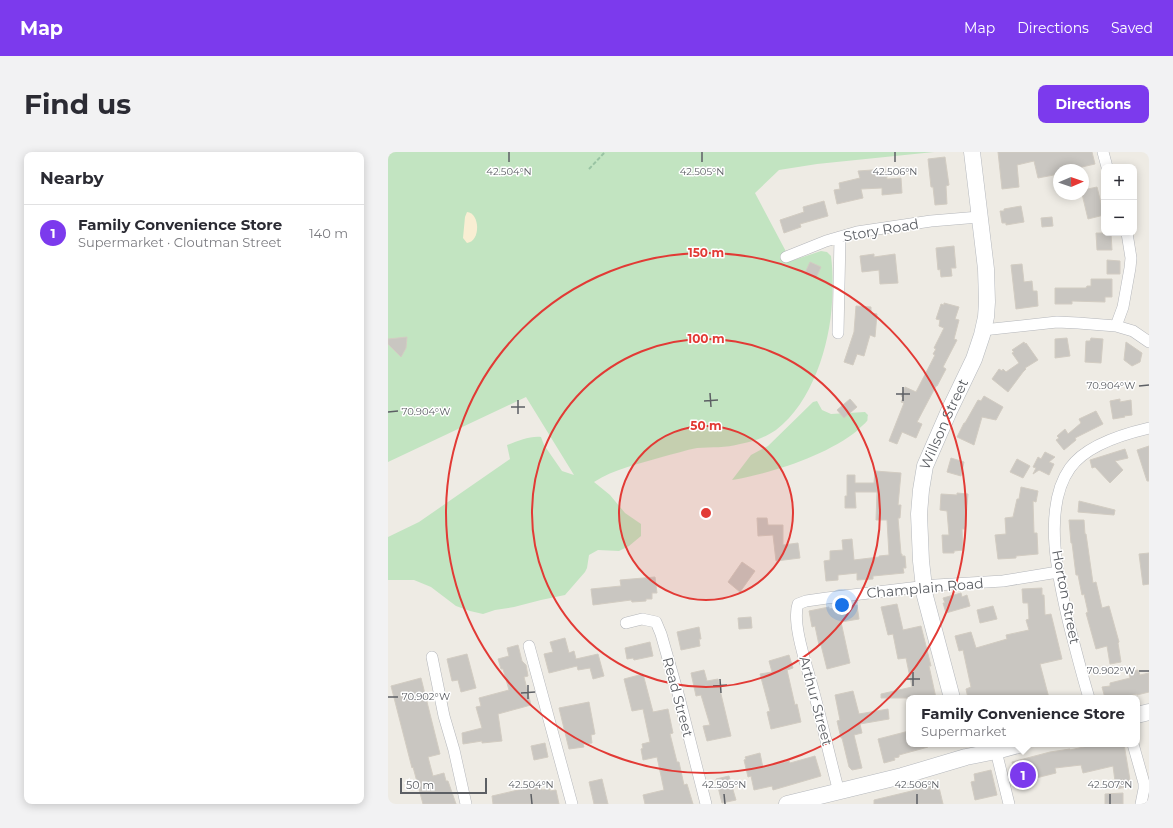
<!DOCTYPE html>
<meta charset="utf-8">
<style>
:root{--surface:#fff;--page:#f2f2f3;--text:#2b2b33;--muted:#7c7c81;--line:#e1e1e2;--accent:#7c3aed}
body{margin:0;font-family:Montserrat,sans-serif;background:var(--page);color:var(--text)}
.controls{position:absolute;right:12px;top:12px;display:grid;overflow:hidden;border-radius:8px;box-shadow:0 2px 10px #0003}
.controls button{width:36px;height:36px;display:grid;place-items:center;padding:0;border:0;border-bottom:1px solid var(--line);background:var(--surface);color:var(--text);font:20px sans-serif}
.compass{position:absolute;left:665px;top:12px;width:36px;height:36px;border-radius:50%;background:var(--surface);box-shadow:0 2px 10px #0003;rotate:88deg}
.scale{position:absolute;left:12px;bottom:10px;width:87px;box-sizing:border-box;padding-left:4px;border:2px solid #5c5f64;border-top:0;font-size:11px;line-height:14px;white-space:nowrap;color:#5c5f64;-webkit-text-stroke:3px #fff;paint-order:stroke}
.you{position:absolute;left:454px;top:453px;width:14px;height:14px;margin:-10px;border:3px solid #fff;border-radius:50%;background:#1a73e8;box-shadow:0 0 0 6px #1a73e833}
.badge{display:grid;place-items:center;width:26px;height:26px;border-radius:50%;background:var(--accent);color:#fff;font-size:13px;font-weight:700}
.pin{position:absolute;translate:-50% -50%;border:2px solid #fff;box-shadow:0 1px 4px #0006}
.popup{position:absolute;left:518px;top:543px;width:234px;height:52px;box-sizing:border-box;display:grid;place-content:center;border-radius:8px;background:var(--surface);filter:drop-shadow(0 1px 3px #0005);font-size:13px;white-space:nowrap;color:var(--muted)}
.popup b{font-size:15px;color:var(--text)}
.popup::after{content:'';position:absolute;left:50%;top:100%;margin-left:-8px;border:8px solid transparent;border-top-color:var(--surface)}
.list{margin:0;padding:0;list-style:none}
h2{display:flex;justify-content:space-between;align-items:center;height:52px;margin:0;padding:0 16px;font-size:17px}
h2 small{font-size:13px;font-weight:400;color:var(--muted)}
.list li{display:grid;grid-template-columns:26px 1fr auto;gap:12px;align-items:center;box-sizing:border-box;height:56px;padding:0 16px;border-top:1px solid var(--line)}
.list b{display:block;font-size:15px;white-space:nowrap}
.list p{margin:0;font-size:13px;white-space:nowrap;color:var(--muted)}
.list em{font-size:13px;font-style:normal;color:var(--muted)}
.map{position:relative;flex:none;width:761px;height:652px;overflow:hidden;border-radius:8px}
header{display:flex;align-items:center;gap:24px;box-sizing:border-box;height:56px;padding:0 20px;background:var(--accent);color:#fff}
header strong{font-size:19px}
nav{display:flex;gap:22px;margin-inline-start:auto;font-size:14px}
.intro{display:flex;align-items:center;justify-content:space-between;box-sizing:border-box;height:96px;padding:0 24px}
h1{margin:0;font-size:28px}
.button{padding:10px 18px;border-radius:8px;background:var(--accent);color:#fff;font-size:14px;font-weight:700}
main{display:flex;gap:24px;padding:0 24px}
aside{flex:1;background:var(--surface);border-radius:8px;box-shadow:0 2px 10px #0003}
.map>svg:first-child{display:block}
.green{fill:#c2e4c1}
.sand{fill:#f9eed3}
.building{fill:#c9c6c1;stroke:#d2ccc2}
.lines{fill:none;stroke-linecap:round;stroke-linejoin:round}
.street-casing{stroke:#b4b6ba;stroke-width:12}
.secondary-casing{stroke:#b5b8bd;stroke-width:17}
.path{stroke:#99c3a3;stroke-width:2;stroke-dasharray:4 2;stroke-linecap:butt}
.street{stroke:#fff;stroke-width:11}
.secondary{stroke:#fff;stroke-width:16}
.ticks{fill:none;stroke:#5c5f64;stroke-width:1.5}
.ring{fill:none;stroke:#e23a35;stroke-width:2}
.labels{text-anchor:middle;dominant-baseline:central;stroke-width:3;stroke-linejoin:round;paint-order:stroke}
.street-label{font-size:14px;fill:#5c5f64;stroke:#fff}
.ticks-label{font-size:10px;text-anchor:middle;fill:#5c5f64;stroke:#fff;stroke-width:3;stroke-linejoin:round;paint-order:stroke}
.centre{fill:#e23a35;stroke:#fff;stroke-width:2}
.ring-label{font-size:12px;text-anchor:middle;font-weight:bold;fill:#e23a35;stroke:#fff;stroke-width:3;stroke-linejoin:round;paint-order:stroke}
</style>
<header>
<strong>Map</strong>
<nav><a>Map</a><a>Directions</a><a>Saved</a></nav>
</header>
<div class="intro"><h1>Find us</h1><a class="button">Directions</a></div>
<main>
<aside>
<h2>Nearby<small></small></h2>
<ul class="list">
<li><span class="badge">1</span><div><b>Family Convenience Store</b><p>Supermarket · Cloutman Street</p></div><em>140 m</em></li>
</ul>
</aside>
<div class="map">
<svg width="761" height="652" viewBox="0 0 761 652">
<rect width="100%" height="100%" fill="#eeebe4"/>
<path class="green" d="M0 0H546L429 12 391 18 367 41 403 109 433 99 439 100 443 104C445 120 445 135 444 150 442 193 424 251 388 278 378 285 364 290 352 292 338 296 323 295 309 296 298 298 286 302 274 305 251 312 226 317 206 330L222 343 237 361 253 372V384L241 394 231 399 210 398 201 403 199 416 197 420 177 443 153 448 126 455 107 458 95 462 82 459 68 454 43 435 26 428H0V385L31 370 122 307 119 293C131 289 141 284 153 285L156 293 174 319 186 323 138 245 0 310Z
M429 249 434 258 443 262 477 260 480 263C479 265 480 268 479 269 477 272 472 275 470 278 438 304 384 321 344 328L363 303 380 294 425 250Z"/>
<path class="sand" d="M79 60C92 61 93 89 79 91L75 86 77 65Z"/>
<path class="building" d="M610 0H704L707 12 681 18H671V22L650 26 646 9 629 13 631 35 614 37Z
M557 5 561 33 558 34 559 52 547 53 545 35H543L540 7Z
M498 17 499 27 513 26 514 41 494 43V36L473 37 475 46 449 52 446 38 452 37 451 31 472 26 470 19Z
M709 35 716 63 700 67 694 42H695V38Z
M436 49 440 64 412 72 413 75 396 81 392 68 416 60 415 55Z
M633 54 636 70 618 73V71H614L612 59H616V57Z
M664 65 665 74 654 75 653 66Z
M708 81H723L724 98H709Z
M566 94 568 116H563L564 124 553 125 552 117 550 118 548 96Z
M486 102V105L507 102 510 131 492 132 491 118 474 120 472 104Z
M719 108 732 109V122H719Z
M422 110 433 115 428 126 417 121Z
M634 112 636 130 644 129 645 139H649L650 154 628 157 623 113Z
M703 127H724V145H717V150L684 149V152H667V136H698L699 134H703Z
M556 151 571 155 567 167 571 168 566 187 569 188 555 215 558 217 549 234H548L529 270 534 272 528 286 514 280 509 292 501 289 516 251 513 250 515 246 513 244 517 235 528 240 547 203 545 202 548 197 546 196 556 176 551 174 552 168 548 167 553 152 556 153Z
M468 154 483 155V161L489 162 487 185 482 183 476 204 469 202 465 213 456 210 466 180Z
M19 185 18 196 13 205 0 192V187Z
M679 186 682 204 667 206V187Z
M703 186 715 187 713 211 697 210 698 189H702Z
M636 190 637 192 638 191 650 208 637 216 638 217 635 220 620 240 604 227 611 217 614 219 615 217 618 220 631 211 624 201 626 200 624 198Z
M738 190 754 201 752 210 744 214 736 208Z
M596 244 615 255 608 268 594 265 586 293 569 285 576 271H577L590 248 593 249Z
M462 247 469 255 456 266 449 258Z
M732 247V250L743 248 744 263 736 264 737 265 725 267 722 249Z
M708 259 715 272 687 286 688 288 676 298 668 288 671 286 669 284 677 277 680 282 693 271 691 267Z
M761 294V329H759L749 298Z
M737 297 740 306 727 309 735 318 722 331 707 315 704 316 702 308Z
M657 300 667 305 661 310 666 312 661 323 651 318 645 322 648 316 645 315 650 305 653 307Z
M563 306 576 310 573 324 559 320Z
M629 307 642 314 635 326 622 320Z
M487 319 513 321 510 353H513L512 366H510L513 402H514V404H517L518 416H515L516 421 485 424V427L469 428V421L450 423V428L438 429 436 409 442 408V399L455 398 454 388 464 387 466 408 491 405V404L501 403 499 368H488L489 340H467L468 356H457V344H459V323H467V331H486Z
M633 335 650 339 648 350 645 349 646 381H649L650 402 628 404V406L610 407 607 383 618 382 617 366 625 365 629 347H631Z
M569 341 580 342 577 377H574L575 398 566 399V401H555L554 383H561L559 359 552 358 553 342 569 343Z
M691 349 727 358 726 363 690 360Z
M369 366H379L380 373H395V393L410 391 412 406 388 409 385 383 370 384Z
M681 368H696L697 382H698L705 431 708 430 714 456 721 454 731 490 730 491 733 510 722 512 719 494 708 497 698 461 700 460 696 442 694 443 690 423H688L684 391H683Z
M761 401V432L755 433 751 402Z
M354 410 367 419 352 440 340 430Z
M267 425 269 441H264V447H258V449L244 450 243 448 205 453 203 437 233 434 232 428Z
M654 436V443H656L657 463 663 462 674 507 652 512 661 546H580L578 537 583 535 575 498 571 499 567 484 583 480 588 496 619 487 618 483 641 478 638 468 641 467 640 451H635L634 437Z
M573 441 574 445 579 443 582 454 558 461 555 451H557L555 446Z
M509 452 515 478 533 474 543 514H541L548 546H493V542L524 535 518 506 510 507 505 482 500 483 493 455Z
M469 453 471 467 453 470 462 511 439 517 433 493H431L427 474 424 475 421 459 441 455V457Z
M605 454 609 467 592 471 589 458Z
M363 465 364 476 351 477 350 466Z
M311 475 313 487H311L312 494 293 498 289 480Z
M177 486 181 501 186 499 188 507 210 502 216 524 205 527 202 516 190 518 189 514 161 521 156 502 165 500 162 490Z
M262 490 265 504 246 508 245 506 239 507 237 496Z
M130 493 134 509 138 513 140 524 136 525 143 553 110 562 114 589 94 591V589L75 592 74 581 94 576 88 555 93 554 91 546 121 538 115 517H113L110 507 121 504 119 496Z
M79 502 88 536 73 540 70 528 64 529 59 507Z
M401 503 405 516 399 518 407 553 409 552 413 570 383 577 379 560 382 559 372 522 384 520 381 509Z
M316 518 319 529 330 527 333 538H332L343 584 319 589 315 574 322 573 313 543 308 544 303 521Z
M750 518 752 523 761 521V540L749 543V542L732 546H717L714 535 722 534V531L742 526 741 520Z
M255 522 265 560 280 557 285 581 282 582 289 610H291L296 633 299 632 305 652H257L255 643 276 638 269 605 255 608 253 597 255 596 254 592 262 590 255 557 244 559 236 527Z
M33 526 52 602 40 605 45 624 56 621 58 629H60L68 652H35L25 615 24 616 3 534Z
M465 539 471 562 500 557 501 567 472 572 474 581 466 583 474 616 464 618 461 615 454 586H453L449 569 452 568 447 543Z
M201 550 207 582 203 583 204 591 195 592 196 595 181 597 171 556Z
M521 579V592H539L540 595 511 603V605L506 606 507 608 496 611 490 587Z
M157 591 160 605 146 608 143 594Z
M709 592H736L743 634 728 637 725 614 695 621 693 613 667 616 668 621 644 627 645 630 630 634 624 610 662 600 682 597V598Z
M372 601 375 616 401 609 402 611 427 604 433 624 385 638 384 634 366 638 363 624 360 625 356 608 358 607 357 605Z
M603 618 609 643 587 648 583 630 587 629 586 622Z
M341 624 348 648 334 651 328 627Z
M214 627 220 652H206L201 630Z
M550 631 555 652H486V648L536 636V634Z
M152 633 154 638 162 637V639L168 638 171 652H105L104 644Z
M735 641V652H717V642Z"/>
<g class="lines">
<g class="street-casing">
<path id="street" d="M715 0 719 15
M398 105 438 89 469 80 543 69 591 65
M728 174 735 155 742 116 743 106 739 81
M595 178 669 170 690 171 728 174 745 179 761 190
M450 181 452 85
M238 471 254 467 268 470 273 482 291 545 318 652
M141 494 184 652
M44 505 56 564 66 598 78 652
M701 546C694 523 688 499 682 476 671 431 653 357 682 316 698 293 735 282 761 276
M745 592 756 631V637L753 652
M608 599 621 652
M451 640C442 607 435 574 426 541 421 520 403 472 410 452L418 449 439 446 548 433 615 429 670 420"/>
</g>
<g class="secondary-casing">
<g id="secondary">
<path id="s1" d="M564 546 537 444 533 409 531 362 533 338 537 314 561 259 586 207 594 183 598 165 599 150 598 117 584 0"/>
<path d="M749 563 761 560"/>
<path d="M399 652 514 624 578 605 608 599 634 592"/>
</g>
</g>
<path class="path" d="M201 17 217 0"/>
<use href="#street" class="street"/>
<use href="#secondary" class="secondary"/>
</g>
<path class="ticks" d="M121 0V10M314 0V10M507 0V10M751 234 761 233M515 235V249M322 241 323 255M508 242H522M130 248V262M316 249 330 248M123 255H137M0 260 10 259M751 519H761M525 520V534M332 527 333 541M518 527H532M140 533V547M325 534 339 533M133 541 147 540M0 545H10M143 642 144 652M336 642 337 652M529 642V652M722 642V652"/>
<circle cx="318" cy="361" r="87" fill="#e23a35" fill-opacity=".12"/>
<g class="ring">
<circle cx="318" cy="361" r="87"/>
<circle cx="318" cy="361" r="174"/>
<circle cx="318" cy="361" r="260"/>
</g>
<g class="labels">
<g class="street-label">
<text transform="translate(493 78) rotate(-10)">Story Road</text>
<text stroke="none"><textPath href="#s1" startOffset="282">Willson Street</textPath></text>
<text transform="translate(537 436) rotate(-5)">Champlain Road</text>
<text transform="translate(678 445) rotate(79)">Horton Street</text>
<text transform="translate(290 545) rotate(75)">Read Street</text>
<text transform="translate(428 549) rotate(75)">Arthur Street</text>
</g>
</g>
<g class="ticks-label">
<text x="121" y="23">42.504°N</text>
<text x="314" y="23">42.505°N</text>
<text x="507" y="23">42.506°N</text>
<text x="723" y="237">70.904°W</text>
<text x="38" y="263">70.904°W</text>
<text x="723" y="522">70.902°W</text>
<text x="38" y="548">70.902°W</text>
<text x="143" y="636">42.504°N</text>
<text x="336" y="636">42.505°N</text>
<text x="529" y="636">42.506°N</text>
<text x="722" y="636">42.507°N</text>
</g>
<circle cx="318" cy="361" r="6" class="centre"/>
<g class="ring-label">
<text x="318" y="105">150 m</text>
<text x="318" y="191">100 m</text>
<text x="318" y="278">50 m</text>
</g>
</svg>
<div class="controls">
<button>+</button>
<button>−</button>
</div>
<svg class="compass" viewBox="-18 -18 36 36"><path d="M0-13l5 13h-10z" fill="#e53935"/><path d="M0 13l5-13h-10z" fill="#7c7c81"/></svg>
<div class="scale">50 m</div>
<div class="you"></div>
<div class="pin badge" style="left:635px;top:623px">1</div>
<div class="popup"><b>Family Convenience Store</b>Supermarket</div>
</div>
</main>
